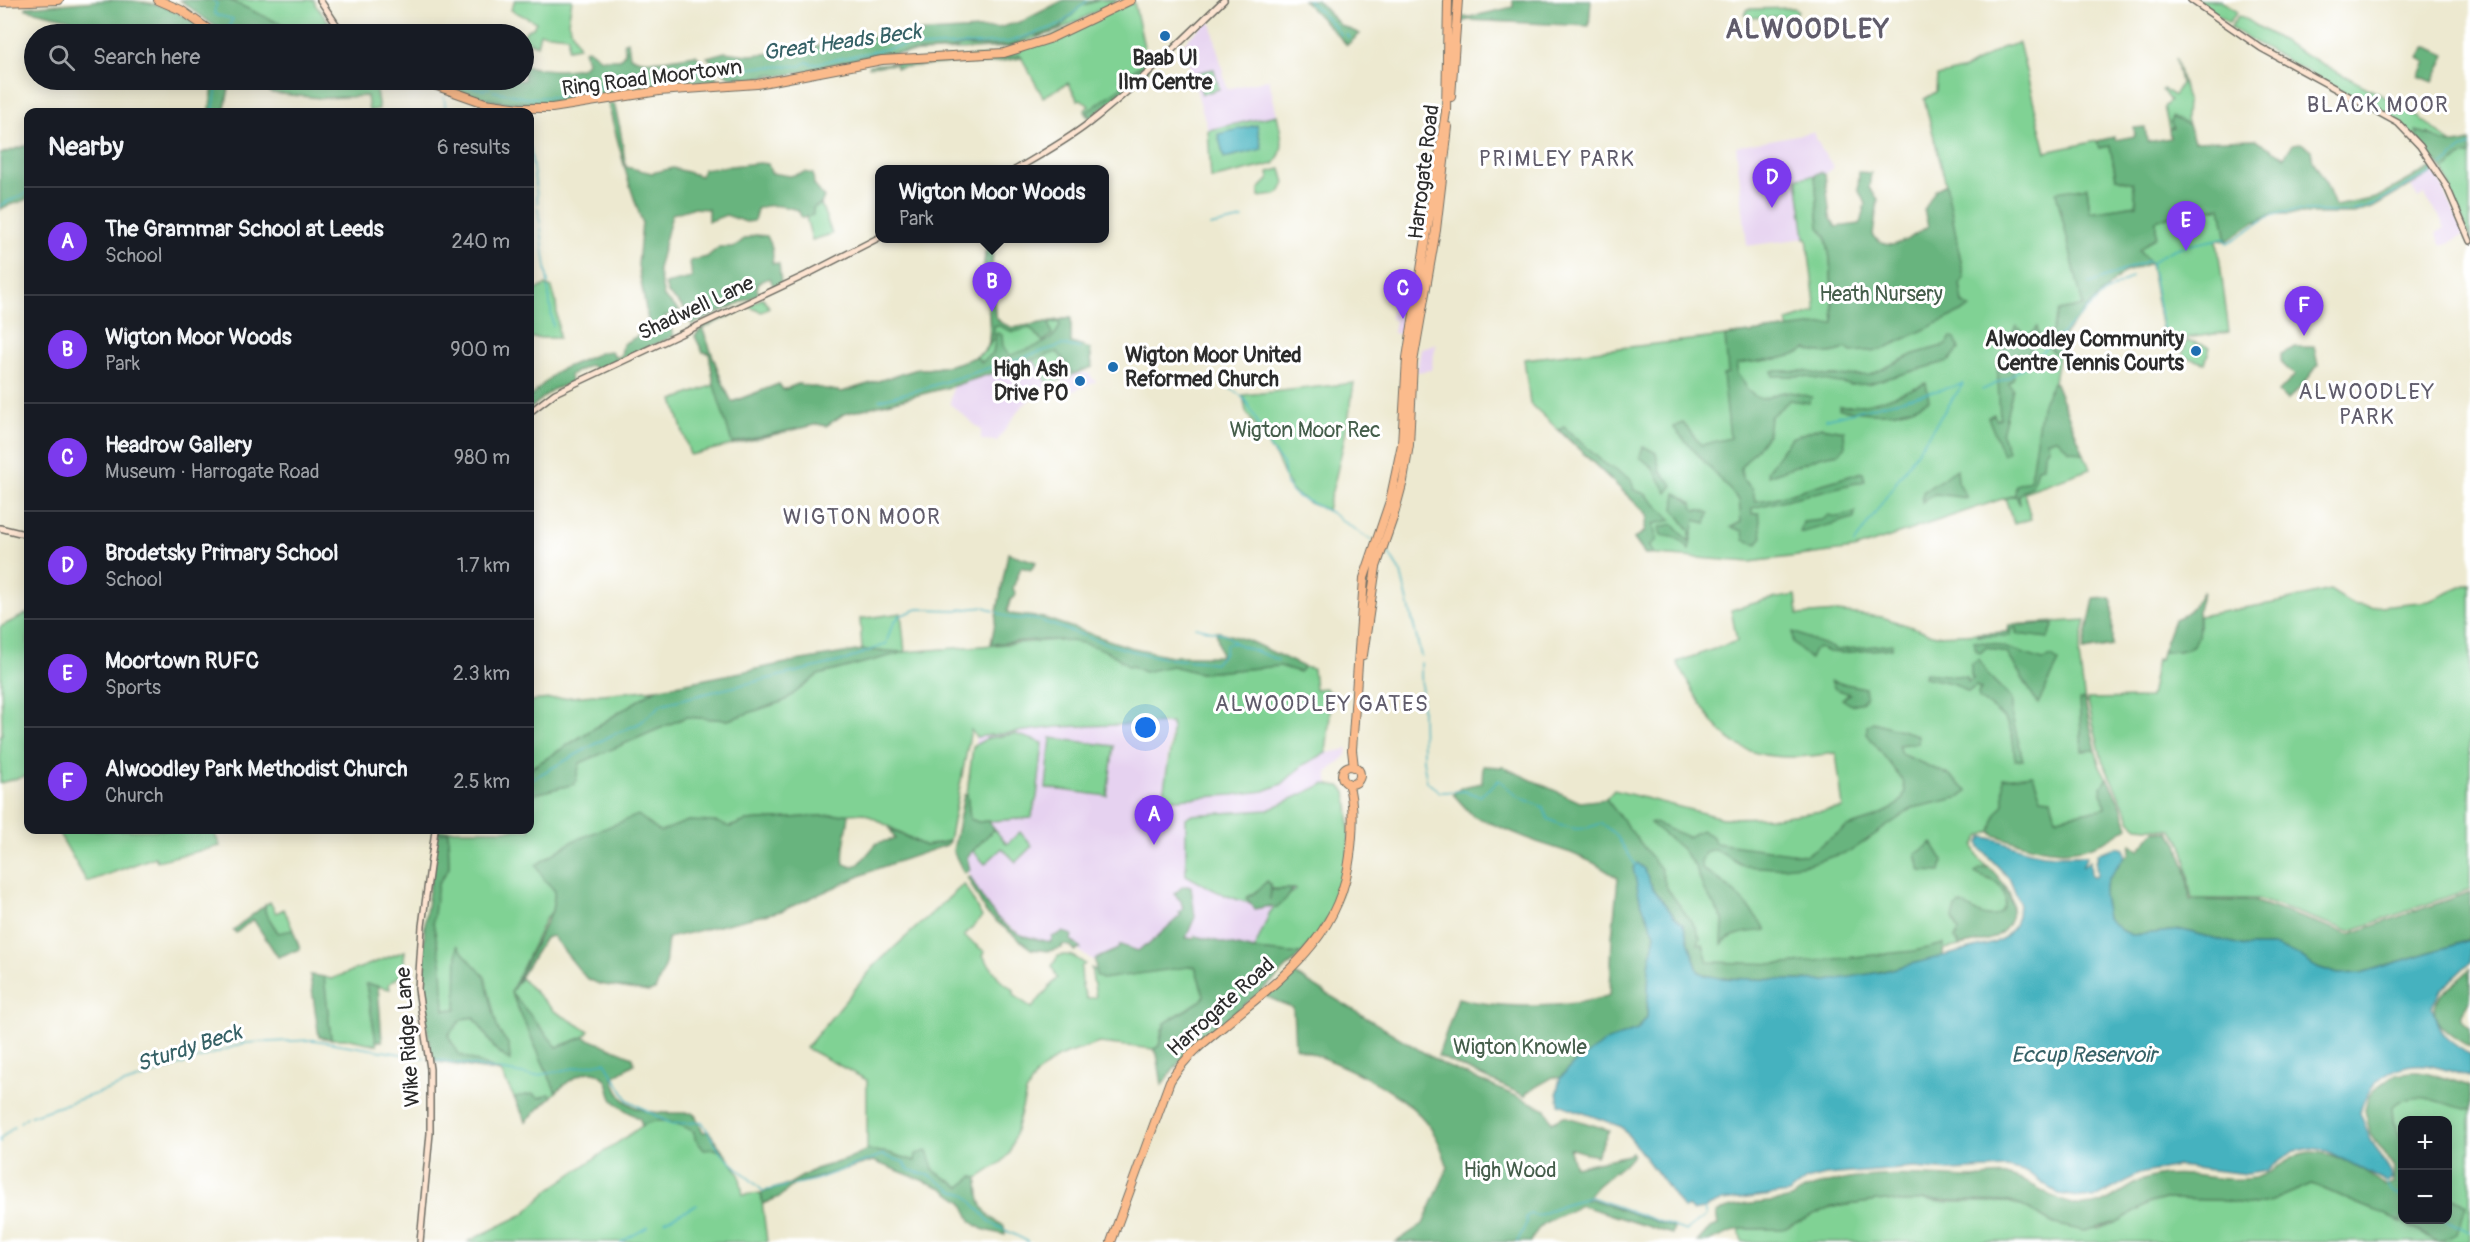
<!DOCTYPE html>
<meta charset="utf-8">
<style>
:root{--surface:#171b24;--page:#242831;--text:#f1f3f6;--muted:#9ea1a6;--line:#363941;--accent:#7c3aed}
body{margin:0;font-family:Pangolin,sans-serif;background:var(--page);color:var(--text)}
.controls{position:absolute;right:18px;bottom:18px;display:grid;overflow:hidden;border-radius:12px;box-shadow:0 3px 15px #0003}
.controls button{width:54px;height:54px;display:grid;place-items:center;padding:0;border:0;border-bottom:2px solid var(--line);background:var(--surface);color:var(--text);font:30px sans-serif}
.you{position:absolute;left:1146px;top:728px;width:21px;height:21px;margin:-15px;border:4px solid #fff;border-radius:50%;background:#1a73e8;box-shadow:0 0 0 9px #1a73e833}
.badge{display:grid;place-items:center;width:39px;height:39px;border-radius:50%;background:var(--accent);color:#fff;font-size:20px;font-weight:700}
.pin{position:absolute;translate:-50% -50px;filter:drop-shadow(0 2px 3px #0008)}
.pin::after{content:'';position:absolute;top:32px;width:21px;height:18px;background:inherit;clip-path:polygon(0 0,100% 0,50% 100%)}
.popup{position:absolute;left:875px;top:165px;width:234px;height:78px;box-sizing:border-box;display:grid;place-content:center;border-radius:12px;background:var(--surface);filter:drop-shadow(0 2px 4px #0005);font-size:20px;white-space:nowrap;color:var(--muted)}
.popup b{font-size:22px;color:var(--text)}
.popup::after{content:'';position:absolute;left:50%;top:100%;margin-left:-12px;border:12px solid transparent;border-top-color:var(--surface)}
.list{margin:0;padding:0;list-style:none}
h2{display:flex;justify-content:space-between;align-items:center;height:78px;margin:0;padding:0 24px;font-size:26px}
h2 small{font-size:20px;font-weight:400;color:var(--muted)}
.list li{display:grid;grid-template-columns:39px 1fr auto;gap:18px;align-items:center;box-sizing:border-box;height:108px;padding:0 24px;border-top:2px solid var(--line)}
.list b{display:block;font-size:22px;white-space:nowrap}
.list p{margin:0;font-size:20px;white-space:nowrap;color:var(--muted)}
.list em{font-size:20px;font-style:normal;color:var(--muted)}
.icon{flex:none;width:33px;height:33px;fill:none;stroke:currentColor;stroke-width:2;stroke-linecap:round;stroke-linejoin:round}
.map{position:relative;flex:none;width:2470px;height:1242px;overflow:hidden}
.search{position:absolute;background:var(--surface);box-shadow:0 3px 15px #0003;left:24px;top:24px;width:510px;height:66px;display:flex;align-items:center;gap:15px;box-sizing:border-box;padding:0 21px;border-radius:33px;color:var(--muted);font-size:22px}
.panel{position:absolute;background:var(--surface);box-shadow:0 3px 15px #0003;left:24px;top:108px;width:510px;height:726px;border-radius:12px}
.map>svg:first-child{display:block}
.built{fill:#e6d2f0}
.green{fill:#80d294;stroke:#567e60;stroke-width:1.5}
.forest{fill:#68b47e;stroke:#4a7054;stroke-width:1.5;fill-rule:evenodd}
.water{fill:#44b2bf;stroke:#386e75;stroke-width:1.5}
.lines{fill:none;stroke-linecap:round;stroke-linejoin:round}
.stream{stroke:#44b2bf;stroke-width:1.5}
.secondary-casing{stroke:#6f6e65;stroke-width:8}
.highway-casing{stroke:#6f6e65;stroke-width:10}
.secondary{stroke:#fde4d1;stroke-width:5}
.highway{stroke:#fbbb8c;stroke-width:8}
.poi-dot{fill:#1f6fb2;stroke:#fff;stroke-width:2}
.labels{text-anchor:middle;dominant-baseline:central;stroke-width:6;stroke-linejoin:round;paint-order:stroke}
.poi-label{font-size:21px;font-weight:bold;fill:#2b2b2b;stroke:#fff;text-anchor:end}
.street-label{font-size:21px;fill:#2b2b2b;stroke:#fff}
.park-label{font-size:21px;fill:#445d4a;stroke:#fff}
.water-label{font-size:22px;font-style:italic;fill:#356166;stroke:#fff}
.neighbourhood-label{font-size:22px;letter-spacing:1.5px;fill:#605c6b;stroke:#fff}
.district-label{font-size:27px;font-weight:bold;letter-spacing:1.5px;fill:#605c6b;stroke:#fff}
</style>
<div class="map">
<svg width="2470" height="1242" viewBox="0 0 2470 1242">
<rect width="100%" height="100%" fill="#fff"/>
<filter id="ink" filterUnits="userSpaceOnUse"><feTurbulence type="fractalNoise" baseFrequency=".0167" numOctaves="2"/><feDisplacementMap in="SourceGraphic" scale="12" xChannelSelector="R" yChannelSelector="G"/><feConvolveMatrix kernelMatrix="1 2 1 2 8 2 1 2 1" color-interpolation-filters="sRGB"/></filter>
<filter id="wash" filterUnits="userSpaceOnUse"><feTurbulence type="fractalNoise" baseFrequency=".008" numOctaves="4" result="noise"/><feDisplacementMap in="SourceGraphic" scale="24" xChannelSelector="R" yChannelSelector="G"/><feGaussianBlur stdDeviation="1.35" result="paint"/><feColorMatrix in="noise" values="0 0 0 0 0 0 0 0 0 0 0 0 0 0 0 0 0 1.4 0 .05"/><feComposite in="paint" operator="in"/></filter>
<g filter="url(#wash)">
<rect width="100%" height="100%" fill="#ede9d0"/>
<path class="built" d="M1210 18 1227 89 1269 79 1277 115 1208 130 1183 44Z
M1813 132 1823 152 1834 167 1825 174 1820 172 1815 175 1797 178 1805 238 1747 246 1736 146Z
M2435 171 2465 235 2442 246 2436 233 2445 228 2439 216 2424 195 2418 199 2411 186Z
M1392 309 1411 312 1407 335 1393 333 1395 320 1390 318Z
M1436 344 1431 370 1417 372 1421 348Z
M1034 359 1049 385 1021 407 997 441 981 440V430L950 404 953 386Z
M1086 373 1093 375H1089L1096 382 1068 393 1061 379 1073 374Z
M1172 723 1162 800 1232 795 1264 791 1322 754 1348 749 1345 757 1327 773 1329 785 1347 798V862L1270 912 1254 950 1196 936 1167 946 1097 963 1067 943 1068 947 1020 934 999 919 984 903 958 851 976 737 1057 727Z"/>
<path class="green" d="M229 0H314L316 6 329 22 296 31Z
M515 0H572L568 22 579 47 568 49V36L540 33 537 45 524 40C523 32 526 30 533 28L536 22 511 10Z
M1099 0H1118L1060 30 1010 47 887 54 752 80 731 77 742 75 747 80 770 74 777 76 793 74 874 54 948 50 964 46 997 47 1033 35 1039 36 1081 6Z
M2195 0H2221L2237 12 2229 23Z
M1134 2 1149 69 1090 118 1086 115 1085 110 1089 106 1081 99 1078 100 1068 83 1043 97 1020 55 986 60H935L869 67V65L1013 53Z
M1794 8 1798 11 1794 16 1749 18 1745 14 1748 9Z
M2239 15C2273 36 2307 56 2343 75 2381 95 2420 113 2451 144H2444L2428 133 2420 146 2398 123 2230 28Z
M2019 43 2046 152 2097 141 2099 148 2110 146 2116 178 2133 183 2137 205 2090 212 2087 187V308L2062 337 2054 381 2090 469 2024 492 2031 519 2014 524 2005 498 1854 549 1750 562 1645 554 1634 539 1644 532 1648 515 1530 403 1524 359 1787 329V321C1797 319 1806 314 1816 312L1807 238H1805L1797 178 1815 175 1819 227 1826 236 1830 258 1834 323 1970 308 1963 303 1960 284 1964 277 1946 184 1924 99 1936 92 1937 76 1965 69 2001 48Z
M2176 58 2187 100 2186 119 2188 125 2181 123 2169 129 2164 107 2170 101 2162 90 2163 89 2174 96 2181 83Z
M1214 69 1219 89 1202 94 1196 73Z
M717 78 718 82 629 89 559 104 539 106 486 101V98L506 102H543L614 92 626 85 640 84 654 86Z
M268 80H374L379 109 369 111 367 96 321 98 272 93 269 92Z
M1277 115C1281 134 1287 149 1274 164L1211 179 1208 130Z
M2467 154 2470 155V240L2443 170Z
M1281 169 1285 183 1281 191 1275 195 1259 197V189L1269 179 1268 172Z
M821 204 832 234 812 240 806 217 812 215 813 208Z
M2222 207 2227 241 2217 240 2229 332 2164 341 2150 263 2139 250 2156 236V221L2169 216Z
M987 239H993L992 271 995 316 1001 323 1013 328 1071 318V343L1090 349 1092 367 1049 385 1033 359 953 386 844 414 826 426 818 424 690 455 673 400 714 385 709 353 703 352 695 336 702 327 763 298 769 307 762 312 749 307 702 329C713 353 719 378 732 402L779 384 783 390 798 384 842 392 918 369C933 370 979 361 987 348 994 336 985 282 984 266 984 257 987 248 987 239Z
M545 285 552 288 556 302 559 338H530V294Z
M2187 340 2210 347 2205 363 2182 356Z
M1354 383C1348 426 1339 468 1327 510L1309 503 1291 490 1277 459 1246 412 1243 395Z
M2470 583V889L2350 931 2257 899H2192C2185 874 2192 852 2172 830L2138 827 2131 821 2102 760 2087 699 2150 698 2157 659 2160 660 2162 652C2192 651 2200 648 2199 616L2279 602 2330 590 2352 604 2371 607 2429 601Z
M1796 595 1798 615 1837 612 1882 617 1936 635 2008 632 2009 625 2086 620 2079 655 2086 711 2099 764 2121 805 1991 831 1979 837 1974 846C1979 873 2019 878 2011 915 2009 924 2003 932 1995 936 1985 942 1971 943 1960 946 1879 964 1793 967 1710 975L1636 857 1642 847 1606 799 1614 790 1722 818 1778 817 1843 808 1836 753C1736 767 1722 745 1677 662L1737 641 1731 610 1765 600Z
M28 613V779L26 776 0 783V736L2 734 0 627Z
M901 613 905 652 1069 639 1200 673 1280 666 1299 672 1304 667 1313 669 1315 689 1325 688 1329 692 1330 715 1326 753 1303 765 1282 784 1264 791 1232 795 1162 800 1171 746 1172 723 1057 727 976 737 971 730 949 841 925 846 864 813 746 821 726 828 722 825 688 821 544 879 555 891 552 911 545 920 512 990 521 978 554 1011 589 1031 584 1037 557 1047 512 995 556 1092 526 1121 501 1072 458 1054 448 1035 462 1019 474 1017 495 1049 510 1060C509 1039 503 1043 497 1027 486 998 477 971 458 947L457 1015H437L432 922 438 884 449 867 448 832 441 833 439 830H530V795L575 784 579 763 686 717 728 720 784 701 818 675 902 652 862 650 860 619Z
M656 689 530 769V701Z
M1015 734 1043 743 1037 797 1031 818 978 822 970 819 967 794 973 746 988 738Z
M1051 738 1114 746 1107 796 1046 788Z
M1324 784 1340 786 1346 792C1353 830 1349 887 1327 920 1319 932 1310 943 1301 954L1254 950 1270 912 1296 889H1271L1270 907C1238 903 1214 891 1186 875V818L1190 815 1268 810Z
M994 829 1007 844 1020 832 1032 846 1016 862 1002 848 985 864 972 850Z
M57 830H213L220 846 157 861 155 857 87 882Z
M964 884 982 917 964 936 985 952 983 956 1001 981 1014 990V995L1032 1008 1057 978 1052 966 1058 956C1070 953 1075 957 1085 964L1081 967 1082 986 1087 999 1096 997 1091 968 1095 970 1096 975 1195 966 1204 996 1202 1000 1172 1018 1162 1029 1159 1046 1154 1049 1099 1043 1058 1057 1036 1075 1026 1093 1010 1153 1002 1162 978 1178 973 1177 960 1187 932 1170 930 1156 915 1161 889 1153 867 1150V1080L806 1048 875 965Z
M270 902 276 913 284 909 293 930 279 934 265 912V905Z
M405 951 404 960 408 970 389 984 390 989 366 984 377 1045 350 1039H331L324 977 331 979Z
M2411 1097H2429L2470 1110V1242H1742L1739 1229H1767L1803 1220 1816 1212 1832 1207 1885 1200 1902 1203 1923 1200 1941 1202H2009L2022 1206 2054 1224 2099 1229 2117 1222 2150 1203 2164 1199 2217 1200 2254 1205 2272 1201 2311 1184C2325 1188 2376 1214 2384 1213L2438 1242 2466 1205 2448 1195V1120H2402V1140L2393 1121 2392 1108 2400 1101Z
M661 1113 695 1115 703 1132H709L739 1173 743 1195 761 1193 767 1242H467L524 1214 550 1189Z"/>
<path class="forest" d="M108 0C159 0 170 6 212 34H124L98 28 95 23 85 26 69 19 26 9V7Z
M180 0H229L296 31 329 23 341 34H225Z
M1064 0H1099L1081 6 1059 29 1039 36 1033 35 1009 46H964L948 50 874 54 793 74 777 76 770 74 747 80 742 75 731 77 728 76 707 57 725 52 749 55 776 53 891 34 998 28 1023 21Z
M1303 0H1317L1340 25 1360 34 1347 45Z
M1513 0H1591L1589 26 1467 20 1460 24 1461 17H1470L1513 7Z
M628 41 630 56C647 66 677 57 696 55L717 78 654 86 640 84 626 85 614 92 543 102H506L467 94 427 80H524V66C542 70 566 72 584 67L587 62 584 50 588 49 601 59H620L625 53 624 42Z
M2426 46 2446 55 2433 82 2419 76 2426 62 2419 58Z
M1020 55 1022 58 987 64 951 63 896 68 895 63C936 60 979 63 1020 55Z
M1147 62 1149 69 1120 95 1090 118 1087 112 1124 85 1120 78Z
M214 80H231L224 112H209Z
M614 103 620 128 626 167 652 173 673 168 701 176 703 169 759 163 768 164 771 173 790 176 805 172 813 174 814 185 824 197 821 204 813 208V215L802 218 798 210C785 207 769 202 757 209L754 221 746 222 726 215 708 222V209L692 208 672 214 658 269 664 297 680 311 665 316 674 336 597 370 590 365 570 375 571 383 552 390 530 409V397L557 371 602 352 611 351 616 358 621 355 623 344 645 332 648 321 638 265 642 222 628 180 608 104Z
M2172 117 2188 125 2194 141 2255 139 2284 157 2293 144 2301 143 2311 150 2313 161 2324 179 2335 206 2376 198 2432 167 2435 171 2374 207 2354 214H2272L2255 222 2227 241 2221 207 2169 216 2156 221V236L2139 250 2150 263 2123 273 2087 308 2062 337 2058 356 2047 345 2059 311 2083 306 2056 192 2087 187 2090 212 2137 205 2133 183 2116 178 2110 146 2099 148 2097 141 2114 137 2115 140 2135 136 2134 128 2145 127 2147 142 2170 138 2169 129 2174 128 2170 122Z
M2416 131C2444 136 2437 150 2470 141V155C2460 153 2453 166 2443 170L2436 162 2431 161 2420 146Z
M24 146H28V198C19 205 9 202 0 210V154Z
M1820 172 1825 174 1830 217 1836 227 1860 224 1865 204 1858 189 1859 172 1871 173 1869 188 1878 199 1873 235C1889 257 1910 237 1928 226L1924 210 1936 189 1946 184 1964 277 1960 284 1963 303 1970 308 1881 350 1851 352 1846 348C1836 354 1816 355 1806 349 1793 360 1755 361 1737 364V374L1745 384 1746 389C1767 408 1764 394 1784 392 1793 391 1803 395 1812 397L1809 403 1790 400 1770 417 1768 435 1741 467 1742 479 1753 489 1755 501 1771 499 1863 472 1865 481 1752 508V514L1759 513 1762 538 1757 544 1744 540 1743 531 1731 527 1741 522 1739 500 1673 427 1683 423 1701 445 1730 438 1723 375 1728 373 1725 336 1834 323 1830 258 1826 236 1819 227 1815 175Z
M755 235 767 236C772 245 774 252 772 263L779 264 781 284 774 287 770 278 759 282 757 289 759 294 692 325 684 308 668 293 665 284 692 278 690 261 707 257 719 247H735L744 239Z
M987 239H993L992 271 995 316 1001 323 1013 328 1071 318V343L1090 349 1092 367 1073 374 1066 362 1057 352 953 386 844 414 826 426 818 424 732 443 714 385 709 353 703 352 695 336 702 328C713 353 718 379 732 402L779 384 783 390 798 384 842 392 918 369C933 370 979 361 987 348 994 337 985 282 984 266 984 257 987 248 987 239ZM1058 322 1060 325C1054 346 1026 348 1009 356L1003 346 1002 335 998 333 996 334 993 353 982 362 976 357C988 349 995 341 994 326L997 325 1013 332 1030 328 1043 342 1052 334 1049 324Z
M2016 326 2023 331 2024 336H2029L2037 327 2039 336 2022 363 2012 370 2014 377 2009 384 2013 389 2002 434 2008 451 2003 455 1988 417 1994 414 1996 420 2000 418 1997 362Z
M1951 337 1955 339 1959 349 1949 361 1867 384 1851 385 1801 376H1773L1772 371H1804L1827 376 1870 375 1914 354 1946 345Z
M2295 347H2314L2318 365C2309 378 2300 389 2287 400L2279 392 2295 375C2288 369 2278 363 2281 354Z
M2054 381 2084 454 2069 450 2057 439 2047 440 2049 447 2044 454 2043 467 2037 468 2032 486 2024 490 2019 496 2020 505 2016 496 2005 498 2015 495 2016 485 2030 480 2041 407Z
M1926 383 1929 400C1899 418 1871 414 1839 409V406C1870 407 1898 395 1926 383Z
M1564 427 1605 464 1631 479 1634 490 1645 494 1672 520 1653 524 1657 540 1649 546 1654 554H1645L1634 539 1644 532 1648 515 1559 430Z
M1821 427 1844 431 1845 446 1840 453 1823 456 1768 476 1767 471 1791 438Z
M1643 446 1656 453 1660 471 1673 485 1667 493 1653 468 1640 457Z
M1957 469 1958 481 1967 498 1935 494 1922 502 1923 492Z
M1676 493 1692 503 1695 510H1702L1709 513 1706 523 1695 520 1689 550C1682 538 1674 537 1661 535L1659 527 1673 524 1689 542 1690 531 1674 509Z
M1855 512 1854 518 1800 533 1803 522 1822 520 1829 515 1838 517Z
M1008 553 1036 562 1031 570 1021 567 1013 588 1016 595 1010 601 1007 611 1010 614 1044 618 1129 647 1171 656H1221L1216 631 1247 640 1304 667 1299 672 1280 666 1200 673 1172 666 1144 672 1132 666 1129 667C1092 631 1039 640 991 644Z
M2203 590C2203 596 2198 605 2198 612 2201 645 2196 651 2162 652L2174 619C2189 614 2196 604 2203 590Z
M2110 598 2112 601V646L2083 651 2094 599Z
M2054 624 2048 638 2016 634V628L2011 629 2010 636H1978V634L2008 632 2009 625Z
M1793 632 1837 650 1892 644V648L1841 653 1829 652 1819 648 1814 650 1810 659 1793 642Z
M1974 641 1994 644 2043 660 2052 657 2059 662 2038 704 2007 653 1987 647 1980 653 1976 650Z
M862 650 905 652 818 675 784 701 728 720 686 717 580 763 575 784 530 795V769L656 689 796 661Z
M1979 659 1988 675 2012 699V716L2023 760H2015C2012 723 2010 720 1979 699L1978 693 1981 689 1976 686 1968 692 1955 684 1924 677 1925 673 1966 677 1968 682 1973 679 1971 675V664Z
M1831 681 1865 688 1866 696 1862 702 1851 705 1842 699 1850 694 1835 689Z
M2084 699 2096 750 2082 751 2079 700Z
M1873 722 1918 735V743L1898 745 1901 754 1949 775 1967 791 1961 797 1913 808 1851 851 1808 864 1775 868 1744 866 1714 849 1705 852 1701 863 1702 869C1730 884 1747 905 1767 930 1752 932 1732 932 1722 944L1723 919 1704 890 1695 866 1681 848 1650 823 1652 822 1688 837 1701 830 1713 837 1715 843 1806 855 1847 827 1869 820 1892 809 1902 800 1905 791 1903 781 1867 734V726Z
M1483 766 1503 767 1580 802 1606 799 1661 869 1666 887 1696 928 1700 938 1698 944 1703 945 1708 962 1785 964 1914 951 1944 944 1943 957 1857 977 1827 981 1719 978 1705 975 1698 971 1683 924 1674 916 1652 887 1644 869 1638 887 1640 900 1655 934 1649 966 1647 1017 1637 1030 1623 1035 1573 1064 1560 1078 1553 1077 1527 1092 1525 1096 1438 1056 1458 998C1498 1009 1571 1009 1610 995L1612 937 1618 878 1594 863 1571 853 1537 842 1473 816 1453 794 1462 787 1482 783Z
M2033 775 2041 798 2051 799 2056 818 2105 808 2101 787 2107 778 2121 805 2128 827C2080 862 2047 853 1994 835L1991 831 1996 814 2004 804 2003 778Z
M967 794 970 819 978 822 989 821 994 829 967 857 970 870 964 873 953 851 964 795Z
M849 814C848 830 841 850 844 864L852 867 859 864 877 843 895 839 890 829 925 846 949 841 947 845 876 869 781 911 668 938 665 967 655 990 648 992 599 984 586 978 552 936 545 938 511 992 557 1047 584 1037 633 1057 634 1064 613 1077C620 1117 660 1113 692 1113L696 1117 703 1132H709L724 1153 715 1149 704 1150 695 1139 694 1132C679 1123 658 1116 642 1126L640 1119C631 1113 621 1109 613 1100 609 1095 610 1088 607 1082 594 1059 568 1081 556 1092L511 992 552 911 555 891 544 879 536 865 573 841 638 815 660 832 688 821 716 822 730 827 746 821Z
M437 830 441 833 448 831 449 868 438 884 433 922 442 966 444 1010 456 1009 457 946 485 977 498 1030 509 1045 510 1061 495 1049 474 1017 462 1019 448 1035 458 1054 501 1072 432 1061 421 989 425 921Z
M2155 831 2170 832 2178 844 2186 869 2190 900 2253 901 2350 934 2470 892V937L2466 941 2361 973 2338 974 2314 966 2296 954 2276 946H2245L2182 930 2133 935 2122 931 2107 918 2103 895 2108 879 2125 856 2129 855 2131 844 2139 850Z
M1932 843 1943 861 1941 872 1920 871 1916 854Z
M1989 867C2009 886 2026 921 1993 938 1983 942 1971 943 1960 946L1955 938 1959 931 1953 918 1956 907 1961 904C1970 907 1978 915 1987 916 2006 918 2010 899 2000 886 1994 878 1982 879 1975 873L1980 869Z
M970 876C982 899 994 921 1019 934 1028 938 1041 940 1051 942L1052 937 1063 932 1072 935 1071 940 1081 949 1074 951 1071 946 1062 945V948L1049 951 1031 949 986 913 967 877Z
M1267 881 1271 885 1270 900 1271 890 1292 889 1288 897 1276 908 1270 906 1255 909 1246 898 1256 892Z
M1183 886H1191L1195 917 1186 938 1195 939V936L1254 950 1301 954 1273 981 1187 1052 1162 1085 1157 1054 1154 1049 1159 1046 1165 1023 1202 1000 1204 996 1195 966 1102 979 1096 975 1095 959 1118 949 1120 945 1138 951 1145 945 1147 946 1181 915 1179 913 1183 909 1181 901 1174 894Z
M265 905V912L278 933 293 930 300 949 278 957 253 919 236 933 233 930Z
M2470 969C2470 978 2470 989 2470 999 2468 1012 2452 1013 2470 1028V1047C2454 1038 2423 1021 2439 998 2447 987 2461 979 2470 969Z
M1293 973 1444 1065 1546 1109 1552 1122 1564 1116 1609 1130 1596 1156 1569 1148 1575 1167 1628 1155 1632 1152 1633 1154 1631 1158 1597 1186 1585 1200 1591 1199 1674 1228 1672 1234 1580 1205C1563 1218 1540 1216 1531 1242H1396L1423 1224 1448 1167C1444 1157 1441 1146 1436 1137 1413 1092 1340 1064 1295 1047L1293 1008 1265 996Z
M310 975 324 977 331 1039 319 1037Z
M366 984 378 986 382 1041H376Z
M2410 1072H2426L2470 1086V1110C2443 1106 2416 1085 2392 1108L2393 1121 2402 1140V1220H2448V1195L2466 1205 2457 1234 2438 1242 2384 1213C2376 1214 2325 1188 2311 1184L2272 1201 2254 1205 2217 1200 2164 1199 2150 1203 2117 1222 2084 1231 2054 1224 2022 1206 2009 1202 1923 1200 1902 1203 1885 1200 1832 1207 1783 1229H1739L1708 1242H1697L1710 1228 1718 1225 1716 1213C1739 1201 1763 1205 1787 1199 1794 1198 1800 1191 1807 1189 1816 1185 1827 1183 1838 1181 1881 1172 1925 1176 1969 1178 1982 1178 1996 1174 2009 1176 2038 1182 2062 1211 2093 1205 2112 1202 2127 1184 2146 1179 2185 1167 2218 1184 2254 1178 2274 1174 2292 1152 2312 1152 2338 1152 2364 1171 2385 1186L2393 1183 2394 1167 2370 1133 2365 1110 2368 1097 2374 1090 2396 1074Z
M532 1094 540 1098 549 1094 552 1096 526 1121 514 1097Z
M867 1150 889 1153 915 1161 916 1154 926 1151 930 1156 933 1170 960 1187 973 1177 978 1178C978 1202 981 1214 1004 1226L1005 1235 982 1229 972 1222 962 1202 942 1188 873 1161 795 1184 779 1197 763 1204 761 1193 789 1184 815 1169 845 1160Z"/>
<path class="water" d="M1257 125 1262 149 1224 158 1218 134Z
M1983 837C1999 838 2013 847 2029 851 2048 856 2066 855 2086 855L2087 856 2082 867 2090 861 2091 875 2095 877 2097 874 2096 864 2098 853 2117 847 2124 849 2125 856 2108 879 2103 895 2107 918 2122 931 2133 935 2182 930 2245 946H2276L2296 954 2314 966 2338 974 2361 973 2470 940V962L2441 990 2432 1006C2439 1035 2445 1039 2470 1055V1077C2456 1073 2440 1067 2425 1065 2393 1062 2367 1084 2360 1113L2371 1140 2391 1173 2392 1180 2386 1182 2327 1151 2313 1148 2294 1151 2266 1171 2247 1174 2177 1166 2139 1174 2094 1199 2059 1194 2028 1173 2007 1168 1951 1171 1914 1168 1826 1175 1806 1180 1789 1193 1722 1201 1704 1209 1692 1211 1688 1207 1684 1209 1622 1127 1559 1104 1557 1092 1560 1078 1573 1064 1608 1040 1637 1030 1647 1017 1649 966 1655 934 1640 900 1633 868 1637 863 1644 869 1652 887 1674 916 1683 924 1698 971 1705 975 1719 978 1827 981 1880 972 1994 943 2005 937 2015 925 2018 916 2019 902 2009 878 1980 848 1979 843Z"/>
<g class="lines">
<path class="stream" d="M213 0 217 4 214 11 216 15 233 19 230 24 232 34 240 32 243 34
M1308 0 1336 28
M1338 31 1341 35
M1346 34 1349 38
M732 71 760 67 801 66 807 62 813 64 906 45 925 47 1008 42 1060 25 1088 0
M655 73 661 71H704
M441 80C450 86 472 86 484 90
M218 88 223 80
M483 89 490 88
M493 91 527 98 577 96C583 87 600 86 610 88L616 78 631 75 635 77 647 75
M444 97 446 112
M213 112 218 80
M530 147 538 203
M2441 165C2455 160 2455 150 2470 145
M0 206C9 199 19 199 28 192
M538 208 548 284
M1210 226 1243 219
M2151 264C2169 245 2200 243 2225 238L2227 243C2244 236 2256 221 2274 215 2301 205 2333 217 2361 209 2386 203 2406 182 2431 174L2432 169
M2151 264 2165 339
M2089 284 2147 261 2150 263
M548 288 553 326
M1220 382C1226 386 1234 390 1240 395 1260 414 1261 446 1283 463L1286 485 1296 496 1330 512 1372 541
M1982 390 2008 378 2031 362 2105 293 2132 277
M879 400 918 390 1062 345 1080 348
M1826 419 1963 384 1854 544
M1385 550 1390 555 1401 573 1421 656
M997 612C1015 624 1024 615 1041 621 1080 634 1119 650 1160 657 1178 661 1197 660 1215 663L1225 652 1226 644 1235 643 1278 660
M1195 627 1225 634 1235 643
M1421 663 1423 760 1427 782 1440 792 1465 791 1480 796 1499 780 1517 796 1543 807 1548 819C1569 829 1579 833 1601 823L1616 835 1636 866
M530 780 610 736 640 723 662 704 846 660 886 644 891 628 899 616 918 609 957 610 985 607 994 611
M432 1059 534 1076 605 1062 628 1100 671 1124 702 1122 721 1153 763 1191 815 1180 882 1155 903 1162 909 1170 931 1176 953 1191 965 1194 991 1223 1029 1242
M31 1116 244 1043 314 1040 426 1058
M20 1122 27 1117
M0 1143V1139L14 1127
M2386 1182 2390 1190 2402 1197
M2446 1220 2470 1232
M665 1221 697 1205
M621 1242 648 1227
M1517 1242 1527 1222 1526 1217 1530 1214 1537 1216 1564 1204 1591 1197 1686 1231 1706 1216 1704 1209"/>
</g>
</g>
<g filter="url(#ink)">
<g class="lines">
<g class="secondary-casing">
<path id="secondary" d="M320 0 336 24 348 34
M2191 0 2261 48 2398 123 2420 146 2446 185 2470 241
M1015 170C1040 155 1066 141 1089 123 1137 86 1180 42 1224 0
M530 412 555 393 806 275 880 237
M0 528 28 535
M420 1242 430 1133V1069L418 989 422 926 435 830"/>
</g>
<g class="highway-casing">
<path id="highway" d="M158 0 181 10 215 34
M0 2 59 0
M420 80 485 103 520 108H552L659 91 757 84 882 60 1004 53 1049 39 1131 0
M1451 97 1458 0
M1363 655 1376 567 1393 518 1403 481 1409 445 1413 362 1436 230 1448 127
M1342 775a9 9 0 1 1 18 0a9 9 0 1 1-18 0Z
M1354 767 1352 750 1364 578 1390 501 1402 444 1407 358 1446 112 1448 0
M1111 1242 1170 1081C1184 1058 1204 1042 1224 1026 1283 976 1340 938 1350 856 1353 833 1355 805 1348 783"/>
</g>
<use href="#secondary" class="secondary"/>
<use href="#highway" class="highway"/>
</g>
</g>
<g class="poi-dot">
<circle cx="1165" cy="36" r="6"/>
<circle cx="2196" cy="351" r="6"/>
<circle cx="1113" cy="367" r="6"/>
<circle cx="1080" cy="381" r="6"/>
</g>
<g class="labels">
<g class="poi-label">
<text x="1165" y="58" text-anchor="middle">Baab Ul<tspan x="1165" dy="24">Ilm Centre</tspan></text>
<text x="2184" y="339">Alwoodley Community<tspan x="2184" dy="24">Centre Tennis Courts</tspan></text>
<text x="1125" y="355" text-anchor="start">Wigton Moor United<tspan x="1125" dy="24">Reformed Church</tspan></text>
<text x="1068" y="369">High Ash<tspan x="1068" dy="24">Drive PO</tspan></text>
</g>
<g class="street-label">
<text transform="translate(652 78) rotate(-7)">Ring Road Moortown</text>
<text transform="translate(1424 172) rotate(-83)">Harrogate Road</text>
<text transform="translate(696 308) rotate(-25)">Shadwell Lane</text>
<text transform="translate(1221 1007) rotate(-42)">Harrogate Road</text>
<text transform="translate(408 1037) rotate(-94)">Wike Ridge Lane</text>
</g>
<g class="park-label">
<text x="1881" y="294">Heath Nursery</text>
<text x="1305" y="430">Wigton Moor Rec</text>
<text x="1520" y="1047">Wigton Knowle</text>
<text x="1510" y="1170">High Wood</text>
</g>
<g class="water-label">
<text transform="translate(842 42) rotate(-8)">Great Heads Beck</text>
<text transform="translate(189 1048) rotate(-18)">Sturdy Beck</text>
<text x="2084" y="1055">Eccup Reservoir</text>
</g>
<g class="neighbourhood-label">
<text x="2378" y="105">BLACK MOOR</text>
<text x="1557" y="159">PRIMLEY PARK</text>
<text x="2367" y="392">ALWOODLEY<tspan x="2367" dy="25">PARK</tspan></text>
<text x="862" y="517">WIGTON MOOR</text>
<text x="1322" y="704">ALWOODLEY GATES</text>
</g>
<g class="district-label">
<text x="1808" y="29">ALWOODLEY</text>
</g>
</g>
</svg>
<div class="controls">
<button>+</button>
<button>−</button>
</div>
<div class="you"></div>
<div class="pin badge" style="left:1154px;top:845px">A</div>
<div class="pin badge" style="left:992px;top:312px">B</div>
<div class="popup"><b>Wigton Moor Woods</b>Park</div>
<div class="pin badge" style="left:1403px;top:319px">C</div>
<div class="pin badge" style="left:1772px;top:208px">D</div>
<div class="pin badge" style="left:2186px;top:251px">E</div>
<div class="pin badge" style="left:2304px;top:336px">F</div>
<div class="search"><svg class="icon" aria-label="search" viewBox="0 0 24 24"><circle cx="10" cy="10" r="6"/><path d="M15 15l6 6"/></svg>Search here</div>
<section class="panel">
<h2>Nearby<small>6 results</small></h2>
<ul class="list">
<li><span class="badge">A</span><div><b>The Grammar School at Leeds</b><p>School</p></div><em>240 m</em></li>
<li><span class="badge">B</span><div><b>Wigton Moor Woods</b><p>Park</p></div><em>900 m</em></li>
<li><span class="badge">C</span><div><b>Headrow Gallery</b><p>Museum · Harrogate Road</p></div><em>980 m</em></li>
<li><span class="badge">D</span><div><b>Brodetsky Primary School</b><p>School</p></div><em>1.7 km</em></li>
<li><span class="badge">E</span><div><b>Moortown RUFC</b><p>Sports</p></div><em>2.3 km</em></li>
<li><span class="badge">F</span><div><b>Alwoodley Park Methodist Church</b><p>Church</p></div><em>2.5 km</em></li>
</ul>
</section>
</div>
